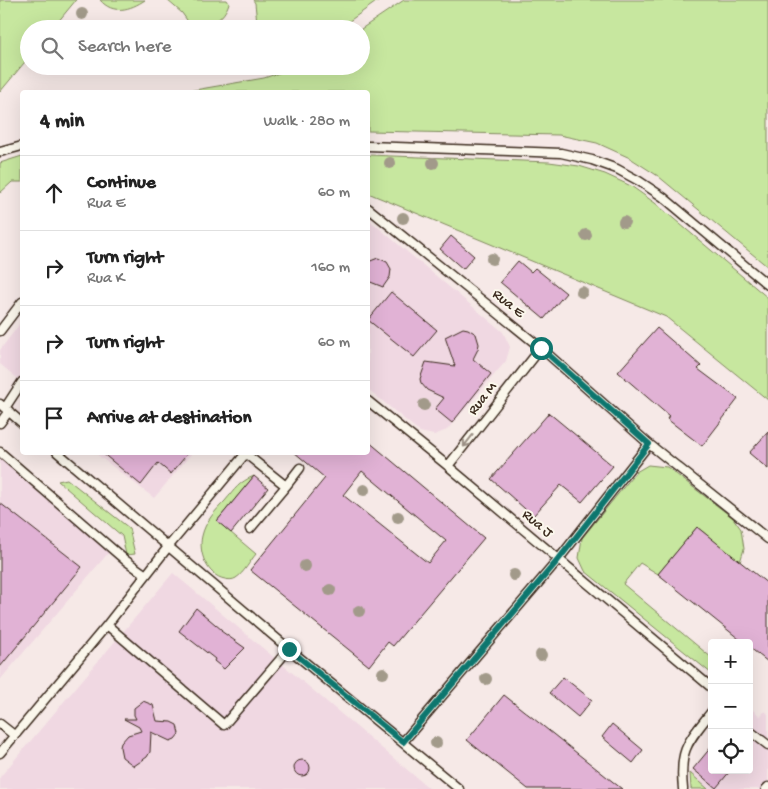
<!DOCTYPE html>
<meta charset="utf-8">
<style>
:root{--surface:#fff;--page:#f6f6f6;--text:#222;--muted:#767676;--line:#e0e0e0}
body{margin:0;font-family:"Gochi Hand",sans-serif;background:var(--page);color:var(--text)}
.controls{position:absolute;right:15px;bottom:15px;display:grid;overflow:hidden;border-radius:5px;box-shadow:0 5px 20px #0002}
.controls button{width:45px;height:45px;display:grid;place-items:center;padding:0;border:0;border-bottom:1px solid var(--line);background:var(--surface);color:var(--text);font:25px sans-serif}
.stop{position:absolute;width:15px;height:15px;margin:-11px;border:4px solid #0f766e;border-radius:50%;background:#fff}
.stop.end{background:#0f766e;border-color:#fff;box-shadow:0 1px 5px #0008}
.list{margin:0;padding:0;list-style:none}
h2{display:flex;justify-content:space-between;align-items:center;height:65px;margin:0;padding:0 20px;font-size:21px}
h2 small{font-size:16px;font-weight:400;color:var(--muted)}
.list li{display:grid;grid-template-columns:32px 1fr auto;gap:15px;align-items:center;box-sizing:border-box;height:75px;padding:0 20px;border-top:1px solid var(--line)}
.list b{display:block;font-size:19px;white-space:nowrap}
.list p{margin:0;font-size:16px;white-space:nowrap;color:var(--muted)}
.list em{font-size:16px;font-style:normal;color:var(--muted)}
.icon{flex:none;width:28px;height:28px;fill:none;stroke:currentColor;stroke-width:2;stroke-linecap:round;stroke-linejoin:round}
.map{position:relative;flex:none;width:768px;height:789px;overflow:hidden}
.search{position:absolute;background:var(--surface);box-shadow:0 5px 20px #0002;left:20px;top:20px;width:350px;height:55px;display:flex;align-items:center;gap:12px;box-sizing:border-box;padding:0 18px;border-radius:28px;color:var(--muted);font-size:19px}
.panel{position:absolute;background:var(--surface);box-shadow:0 5px 20px #0002;left:20px;top:90px;width:350px;height:365px;border-radius:5px}
.map>svg:first-child{display:block}
.built{fill:#f0d8e2}
.green{fill:#c7e79f;stroke:#81885e}
.building{fill:#e1b2d5;stroke:#3b2a1e;fill-rule:evenodd}
.lines{fill:none;stroke-linecap:round;stroke-linejoin:round}
.service-casing{stroke:#3b2a1e;stroke-width:11}
.service{stroke:#fbf7ec;stroke-width:8}
.tree{fill:#a29a8a}
.oneway{stroke:#9b9085}
.route{stroke:#0f766e;stroke-width:6}
.labels{text-anchor:middle;dominant-baseline:central;stroke-width:4;stroke-linejoin:round;paint-order:stroke}
.street-label{font-size:15px;fill:#3b2a1e;stroke:#fbf7ec}
</style>
<div class="map">
<svg width="768" height="789" viewBox="0 0 768 789">
<rect width="100%" height="100%" fill="#f6e9e7"/>
<filter id="ink" filterUnits="userSpaceOnUse"><feTurbulence type="fractalNoise" baseFrequency=".02" numOctaves="2"/><feDisplacementMap in="SourceGraphic" scale="10" xChannelSelector="R" yChannelSelector="G"/><feConvolveMatrix kernelMatrix="1 2 1 2 8 2 1 2 1" color-interpolation-filters="sRGB"/></filter>
<g filter="url(#ink)">
<path class="built" d="M368 219 503 332 510 347 506 361 447 430 434 435 420 432 368 389Z
M22 321V382L0 364V350Z
M95 453H192L154 498Z
M0 456 115 545 0 680Z
M173 573 295 675 430 789H0V777Z
M749 707 760 716 765 711 768 714V789H708L690 773 712 746V770H749Z"/>
<path class="green" d="M0 0H76L52 29H29V57L0 92Z
M100 0H145C130 10 113 15 100 0Z
M167 0H227L229 3C224 20 210 26 194 27L189 23 182 13Z
M253 0H379L338 29H252L257 26V23L255 3Z
M404 0H768V267L658 176 630 158 597 143 559 135 368 131V92H183L264 78 300 66H361V29Z
M368 155 549 162 579 166 605 174 631 186 655 203 768 298V400L666 317 368 193Z
M22 156V182H12L0 193V163Z
M648 465 667 467 733 518 741 529 744 549 740 562 697 527 658 574 640 563 623 584 712 658V674L585 571 579 558 582 538 636 472Z
M254 476 217 521 256 554C250 561 244 573 236 578 233 580 229 580 225 579 207 576 198 552 202 536 205 522 215 511 225 501 235 489 239 482 254 476Z
M67 479 129 528 135 554 126 555 122 536 58 481Z
M690 773 708 789H691Z"/>
<path class="building" d="M451 236 474 256 463 269 440 249Z
M378 258 387 262 391 269 390 277 383 287 368 281V262Z
M518 261 531 272 535 268 566 293 544 319 500 282Z
M391 292 437 330 414 357 368 320Z
M463 328 468 329 476 334 479 344 478 349 473 359 491 374 452 423 435 409 444 398 427 390 421 383 420 379 426 362 455 366 445 337Z
M657 328 701 366 698 369 738 399 702 446 667 419 669 416 618 372Z
M549 413 613 466 582 502 561 485 533 516 491 479Z
M768 432V469L749 453Z
M368 441 484 538 393 646 388 642 369 666 250 570 325 478 294 452H368ZM362 471 446 541 428 563 343 495Z
M101 452H189L171 474 158 463 141 485Z
M254 476 268 488 231 533 217 521Z
M0 503 82 567 0 667Z
M697 527 768 584V662L749 647V643H744L658 574Z
M196 608 222 630 221 631 245 648 224 669 214 661 215 659 179 631Z
M563 677 592 700 578 717 549 693Z
M504 695 622 789H528L467 740Z
M143 701 153 705 157 721 171 722 177 725 179 734 175 739 170 741 151 732 150 752 147 757 134 766 122 757 120 747 121 743 128 735 141 731 139 727 124 719H136L134 715V708Z
M612 724 643 750 633 763 602 737Z
M712 746V770H731L716 788 693 769Z
M294 768a8 8 0 1 1 16 0a8 8 0 1 1-16 0Z"/>
<g class="lines">
<g class="service-casing">
<path id="service" d="M368 146 561 153 592 160 617 169 639 181 663 197 768 285
M0 152 22 146
M368 208 541 348 649 444 768 539
M0 331 22 302
M368 401 448 466 712 688
M0 404 22 423
M5 408 22 382
M0 423 9 411
M0 452 125 560 146 575
M57 452 289 649 459 789
M246 454 286 486 300 468
M448 466 541 348
M250 529 286 486
M107 625 224 725 289 649
M0 724 14 735
M751 732 768 745
M403 742 558 560 649 444
M0 753 107 625 168 547 247 452
M683 789C679 748 688 742 712 711
M766 789 768 787"/>
</g>
<use href="#service" class="service"/>
</g>
<g class="tree">
<circle cx="82" cy="14" r="6"/>
<circle cx="390" cy="163" r="6"/>
<circle cx="433" cy="163" r="6"/>
<circle cx="403" cy="218" r="6"/>
<circle cx="624" cy="222" r="6"/>
<circle cx="586" cy="235" r="6"/>
<circle cx="492" cy="259" r="6"/>
<circle cx="582" cy="292" r="6"/>
<circle cx="424" cy="405" r="6"/>
<circle cx="364" cy="490" r="6"/>
<circle cx="398" cy="517" r="6"/>
<circle cx="305" cy="566" r="6"/>
<circle cx="514" cy="575" r="6"/>
<circle cx="330" cy="590" r="6"/>
<circle cx="359" cy="611" r="6"/>
<circle cx="541" cy="655" r="6"/>
<circle cx="383" cy="673" r="6"/>
<circle cx="486" cy="679" r="6"/>
<circle cx="436" cy="743" r="6"/>
</g>
<defs><path id="oneway-shaft" d="M-6 0H5M1.5-3L5.5 0L1.5 3" fill="none" stroke-width="1.6" stroke-linecap="round" stroke-linejoin="round" transform="scale(1.25)"/></defs>
<use class="oneway" href="#oneway-shaft" transform="translate(468 441) rotate(128)"/>
</g>
<g class="lines" filter="url(#ink)">
<path class="route" d="M289 649 403 742 558 560 649 444 541 348"/>
</g>
<g class="labels">
<g class="street-label">
<text transform="translate(508 304) rotate(39)">Rua E</text>
<text transform="translate(483 399) rotate(-52)">Rua M</text>
<text transform="translate(537 524) rotate(40)">Rua J</text>
</g>
</g>
</svg>
<div class="controls">
<button>+</button>
<button>−</button>
<button><svg class="icon" aria-label="locate" viewBox="0 0 24 24"><circle cx="12" cy="12" r="6"/><path d="M12 2v4M12 18v4M2 12h4M18 12h4"/></svg></button>
</div>
<div class="stop" style="left:541px;top:348px"></div>
<div class="stop end" style="left:289px;top:649px"></div>
<div class="search"><svg class="icon" aria-label="search" viewBox="0 0 24 24"><circle cx="10" cy="10" r="6"/><path d="M15 15l6 6"/></svg>Search here</div>
<section class="panel">
<h2>4 min<small>Walk · 280 m</small></h2>
<ul class="list">
<li><svg class="icon" aria-label="ahead" viewBox="0 0 24 24"><path d="M12 20V5M6 11l6-6 6 6"/></svg><div><b>Continue</b><p>Rua E</p></div><em>60 m</em></li>
<li><svg class="icon" aria-label="right" viewBox="0 0 24 24"><path d="M7 20v-9h11M14 6l5 5-5 5"/></svg><div><b>Turn right</b><p>Rua K</p></div><em>160 m</em></li>
<li><svg class="icon" aria-label="right" viewBox="0 0 24 24"><path d="M7 20v-9h11M14 6l5 5-5 5"/></svg><div><b>Turn right</b></div><em>60 m</em></li>
<li><svg class="icon" aria-label="arrive" viewBox="0 0 24 24"><path d="M6 21V4h12l-3 4 3 4H6"/></svg><div><b>Arrive at destination</b></div></li>
</ul>
</section>
</div>
